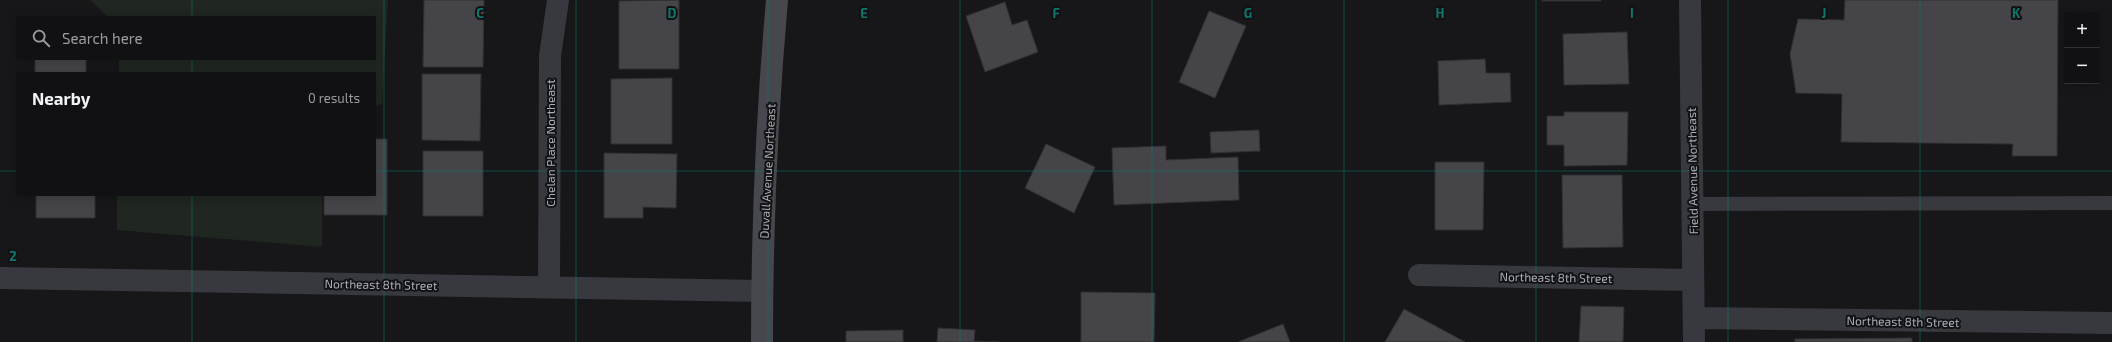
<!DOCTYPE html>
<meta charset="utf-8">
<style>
:root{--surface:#111113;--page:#1e1f21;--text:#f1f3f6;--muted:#9c9da0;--line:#303133}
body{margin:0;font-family:"Exo 2",sans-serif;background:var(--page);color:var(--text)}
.controls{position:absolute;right:12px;top:12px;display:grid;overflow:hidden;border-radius:0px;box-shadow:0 2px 10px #0003}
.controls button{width:36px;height:36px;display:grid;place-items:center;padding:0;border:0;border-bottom:1px solid var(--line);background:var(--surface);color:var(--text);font:20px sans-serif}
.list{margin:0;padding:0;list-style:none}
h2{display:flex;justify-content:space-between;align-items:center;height:52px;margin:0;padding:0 16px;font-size:17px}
h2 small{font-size:13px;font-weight:400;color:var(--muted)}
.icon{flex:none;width:22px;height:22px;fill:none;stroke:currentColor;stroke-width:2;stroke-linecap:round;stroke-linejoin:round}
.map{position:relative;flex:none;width:2112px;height:342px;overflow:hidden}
.search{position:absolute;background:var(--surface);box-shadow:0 2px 10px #0003;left:16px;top:16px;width:360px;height:44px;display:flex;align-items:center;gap:10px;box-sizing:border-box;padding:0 14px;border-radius:0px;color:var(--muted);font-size:15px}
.panel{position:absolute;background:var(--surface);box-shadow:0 2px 10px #0003;left:16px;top:72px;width:360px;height:124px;border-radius:0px}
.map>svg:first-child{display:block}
.green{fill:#1f2720}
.building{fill:#444449;stroke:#313135}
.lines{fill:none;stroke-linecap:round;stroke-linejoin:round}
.lane{stroke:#38393e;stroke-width:14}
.street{stroke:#38393e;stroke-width:22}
.secondary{stroke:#46484e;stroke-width:22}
.grid{fill:none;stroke:#0f766e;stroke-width:1;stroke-opacity:0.55}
.labels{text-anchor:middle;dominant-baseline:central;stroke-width:4;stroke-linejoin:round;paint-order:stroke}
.street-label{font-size:12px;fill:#aaaeb8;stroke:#121214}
.grid-label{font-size:13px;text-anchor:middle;font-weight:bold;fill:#0f766e;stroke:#121214;stroke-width:4;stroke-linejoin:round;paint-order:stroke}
</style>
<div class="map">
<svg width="2112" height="342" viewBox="0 0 2112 342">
<rect width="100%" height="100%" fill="#171719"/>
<path class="green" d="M90 0H388L382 104 375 106V73H119V59H375V17H108Z
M117 195H322V247L117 230Z"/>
<path class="building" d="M424 0H484L483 67H423Z
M679 0V69H619V1Z
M1542 0H1601V1H1542Z
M1845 0H2058L2057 156H2012L2013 144 1841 142 1842 94 1796 93 1790 54 1798 19 1844 20Z
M1005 2 1012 25 1027 20 1038 52 985 72 966 16Z
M1209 11 1246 26 1215 98 1179 82Z
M1627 32 1629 84 1564 85 1563 34Z
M35 59H86V73H35Z
M1485 59 1486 73H1510L1511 102 1439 105 1438 61Z
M422 74H481L480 141 422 140Z
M672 78V144H611V79Z
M1564 112H1628L1627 165 1564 166V145H1547V116H1564Z
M1259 130 1260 151 1211 153 1210 132Z
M375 139H387V215H324V195H375Z
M1046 144 1095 167 1074 213 1025 188Z
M1166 146V160L1238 157 1239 200 1114 205 1112 148Z
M423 151H483V216H423Z
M604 153 677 154 676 208 643 207V218H604Z
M1435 162H1484L1483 230H1435Z
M1562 175H1622L1623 247 1563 248Z
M36 195H95V218H36Z
M1081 292 1155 293 1154 342H1081Z
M1581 306 1624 307 1623 342H1579Z
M1404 309 1465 342H1385Z
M1283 324 1290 342H1238Z
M938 328 975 330 974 341 1000 342H937Z
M903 330V342H846V331Z
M1912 338V342H1795V339Z"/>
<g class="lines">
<path class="lane" d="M1692 204 2112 203"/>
<path class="street" d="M1690 0 1694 342
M1419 275 1693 280
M0 278 762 291
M549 286 550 56 558 0
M1694 318 2112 323"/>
<path class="secondary" d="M762 342C762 228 767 113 777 0"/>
</g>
<path class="grid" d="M192 0V17M384 0V342M576 0V342M768 0V342M960 0V342M1152 0V342M1344 0V342M1536 0V342M1728 0V342M1920 0V342M192 59V73M0 171H17M375 171H2112M192 195V342"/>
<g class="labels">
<g class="street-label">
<text transform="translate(550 143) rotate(-90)">Chelan Place Northeast</text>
<text transform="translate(767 171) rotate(-87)">Duvall Avenue Northeast</text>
<text transform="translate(1692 171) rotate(-91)">Field Avenue Northeast</text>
<text transform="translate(1556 277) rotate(1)">Northeast 8th Street</text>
<text transform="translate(381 284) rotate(1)">Northeast 8th Street</text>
<text transform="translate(1903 321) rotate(1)">Northeast 8th Street</text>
</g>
</g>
<g class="grid-label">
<text x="480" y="18">C</text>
<text x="672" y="18">D</text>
<text x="864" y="18">E</text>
<text x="1056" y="18">F</text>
<text x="1248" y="18">G</text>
<text x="1440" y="18">H</text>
<text x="1632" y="18">I</text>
<text x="1824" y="18">J</text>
<text x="2016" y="18">K</text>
<text x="13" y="261">2</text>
</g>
</svg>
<div class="controls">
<button>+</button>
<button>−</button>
</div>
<div class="search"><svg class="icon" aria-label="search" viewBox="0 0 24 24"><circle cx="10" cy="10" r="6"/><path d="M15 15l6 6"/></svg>Search here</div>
<section class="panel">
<h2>Nearby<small>0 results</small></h2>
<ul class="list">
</ul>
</section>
</div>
